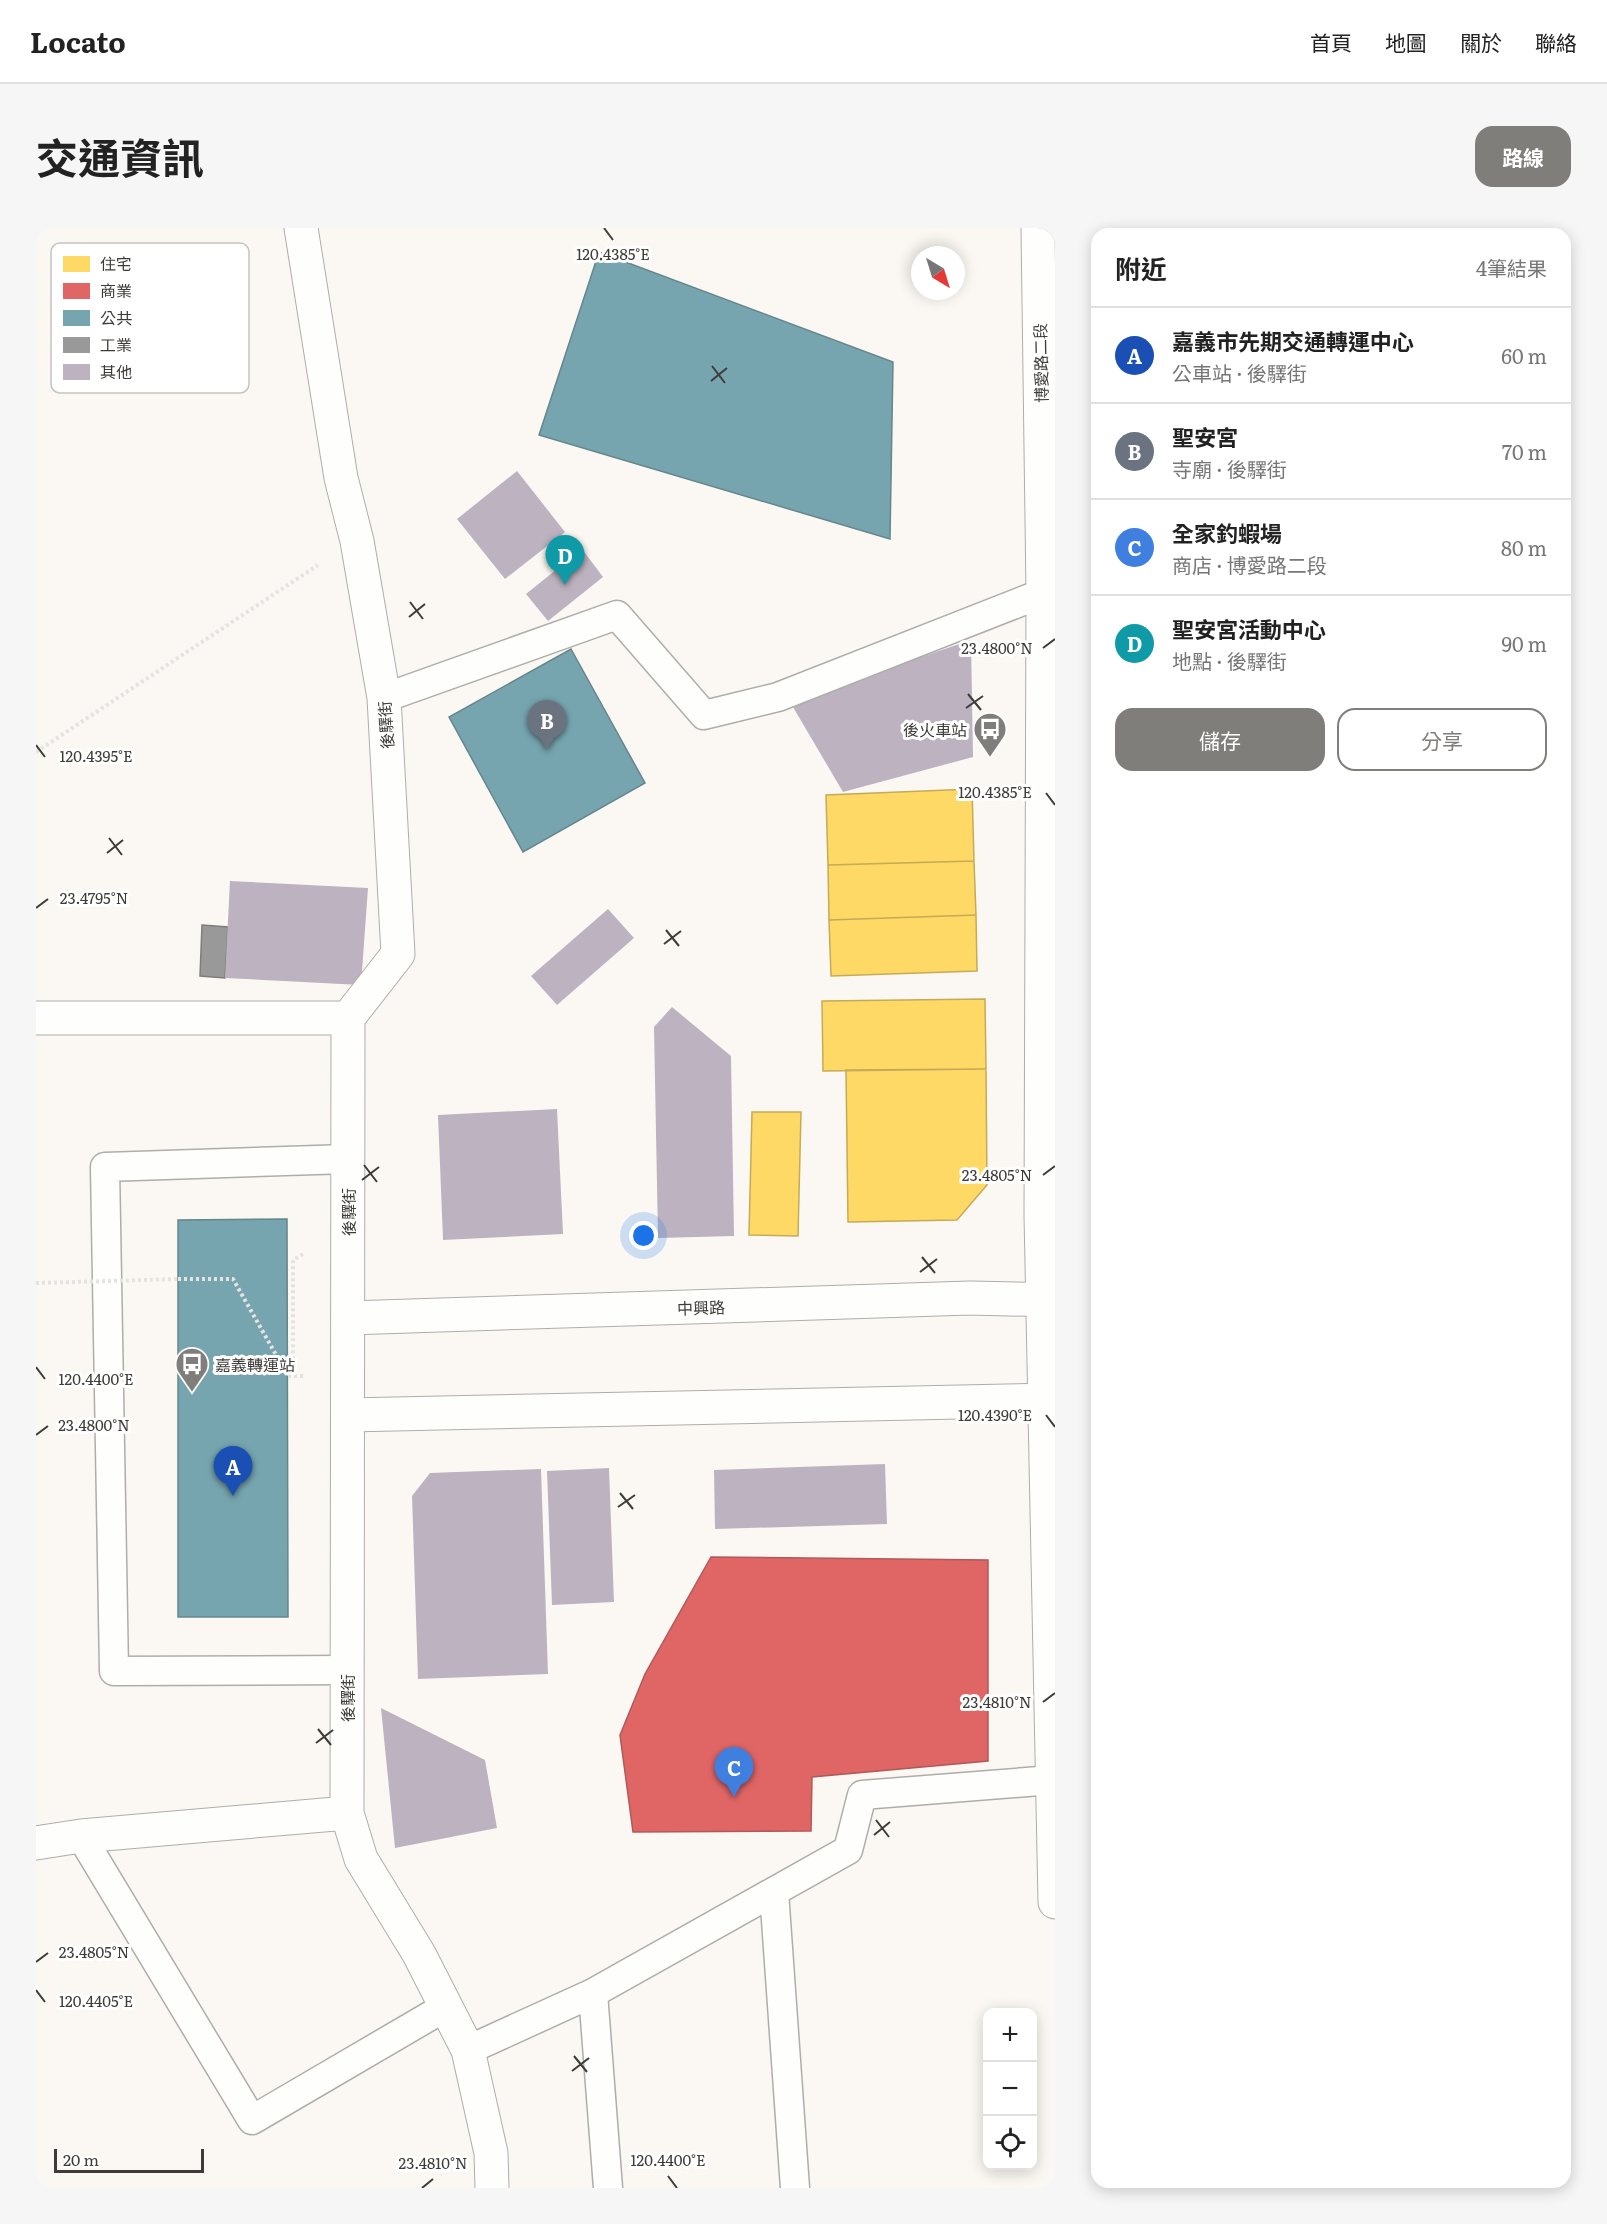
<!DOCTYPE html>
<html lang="zh-TW">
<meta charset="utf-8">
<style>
:root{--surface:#fff;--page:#f6f6f6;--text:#222;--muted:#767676;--line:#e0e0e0;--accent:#807e7a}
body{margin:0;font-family:Literata,"Noto Sans TC",serif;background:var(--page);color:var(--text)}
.controls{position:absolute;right:18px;bottom:18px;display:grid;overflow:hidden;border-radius:12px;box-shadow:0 3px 15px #0003}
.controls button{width:54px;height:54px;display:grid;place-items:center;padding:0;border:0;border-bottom:2px solid var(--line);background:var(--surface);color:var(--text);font:30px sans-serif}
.compass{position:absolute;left:875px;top:18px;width:54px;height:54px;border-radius:50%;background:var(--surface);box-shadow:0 3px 15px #0003;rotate:142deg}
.scale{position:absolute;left:18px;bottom:15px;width:150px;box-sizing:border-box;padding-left:6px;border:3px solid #3e3c38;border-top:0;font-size:16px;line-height:21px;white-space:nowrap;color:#3e3c38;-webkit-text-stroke:4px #fff;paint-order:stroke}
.you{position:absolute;left:608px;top:1008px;width:21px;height:21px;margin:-15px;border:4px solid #fff;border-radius:50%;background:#1a73e8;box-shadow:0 0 0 9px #1a73e833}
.badge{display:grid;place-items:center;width:39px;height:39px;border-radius:50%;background:var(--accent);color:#fff;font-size:20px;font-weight:700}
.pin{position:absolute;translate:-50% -50px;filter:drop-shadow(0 2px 3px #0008)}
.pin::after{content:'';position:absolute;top:32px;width:21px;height:18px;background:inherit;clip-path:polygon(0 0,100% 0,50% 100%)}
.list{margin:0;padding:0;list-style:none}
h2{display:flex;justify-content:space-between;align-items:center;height:78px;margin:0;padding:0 24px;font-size:26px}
h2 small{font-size:20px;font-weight:400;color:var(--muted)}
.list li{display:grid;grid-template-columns:39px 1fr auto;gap:18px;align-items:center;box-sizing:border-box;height:96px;padding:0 24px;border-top:2px solid var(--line)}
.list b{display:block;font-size:22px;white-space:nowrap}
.list p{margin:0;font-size:20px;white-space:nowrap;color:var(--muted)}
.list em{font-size:20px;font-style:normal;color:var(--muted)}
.actions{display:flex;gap:12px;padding:18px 24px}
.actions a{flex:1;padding:14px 0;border:2px solid var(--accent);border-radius:18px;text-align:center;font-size:21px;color:var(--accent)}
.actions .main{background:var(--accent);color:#fff}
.icon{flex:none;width:33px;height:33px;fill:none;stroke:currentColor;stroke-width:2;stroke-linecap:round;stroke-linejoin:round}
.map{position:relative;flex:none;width:1019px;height:1960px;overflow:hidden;border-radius:18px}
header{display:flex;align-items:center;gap:36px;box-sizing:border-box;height:84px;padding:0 30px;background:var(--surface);border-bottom:2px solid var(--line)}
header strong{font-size:28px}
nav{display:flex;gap:33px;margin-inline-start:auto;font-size:21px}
.intro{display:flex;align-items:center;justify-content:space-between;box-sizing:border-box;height:144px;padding:0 36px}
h1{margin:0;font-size:42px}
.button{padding:15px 27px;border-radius:18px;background:var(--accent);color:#fff;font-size:21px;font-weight:700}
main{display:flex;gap:36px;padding:0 36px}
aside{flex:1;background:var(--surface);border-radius:18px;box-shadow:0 3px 15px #0003}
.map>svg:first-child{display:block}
.homes{fill:#ffd966;stroke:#c5aa58;stroke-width:1.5}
.shops{fill:#e06666;stroke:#af5958;stroke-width:1.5}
.public{fill:#76a5af;stroke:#65868b;stroke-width:1.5}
.industry{fill:#999;stroke:#7e7d7c;stroke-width:1.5}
.building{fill:#bdb3c0}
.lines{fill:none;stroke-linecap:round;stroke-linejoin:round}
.lane-casing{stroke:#afadaa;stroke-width:31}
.street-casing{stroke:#afadaa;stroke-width:35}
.secondary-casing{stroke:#afadaa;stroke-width:35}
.primary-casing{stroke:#afadaa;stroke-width:35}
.path{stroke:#e4e3e1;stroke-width:4;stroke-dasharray:3 3;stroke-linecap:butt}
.lane{stroke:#fefefd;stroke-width:28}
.street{stroke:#fefefd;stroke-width:33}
.secondary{stroke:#fefefd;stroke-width:33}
.primary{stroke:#fefefd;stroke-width:33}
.path-bridge{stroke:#e4e3e1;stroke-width:4;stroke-dasharray:3 3;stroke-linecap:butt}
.ticks{fill:none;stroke:#3e3c38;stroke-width:2}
.labels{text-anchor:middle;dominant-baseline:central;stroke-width:6;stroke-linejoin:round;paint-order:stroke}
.street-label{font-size:16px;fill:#3e3c38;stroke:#fff}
.poi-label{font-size:16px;fill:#3e3c38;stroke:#fff;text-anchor:end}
.key{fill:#fff;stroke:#c5c4c3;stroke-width:1.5}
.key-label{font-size:16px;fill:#3e3c38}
.ticks-label{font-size:15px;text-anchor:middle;fill:#3e3c38;stroke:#fff;stroke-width:6;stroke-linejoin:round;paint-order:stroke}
</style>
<header>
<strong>Locato</strong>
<nav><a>首頁</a><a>地圖</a><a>關於</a><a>聯絡</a></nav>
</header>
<div class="intro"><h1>交通資訊</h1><a class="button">路線</a></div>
<main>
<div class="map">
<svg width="1019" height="1960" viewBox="0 0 1019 1960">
<rect width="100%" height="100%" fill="#fbf8f4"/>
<path class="homes" d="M936 561 938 633 792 637 790 567Z
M938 633 940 687 793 692 792 637Z
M940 687 941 743 795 748 793 692Z
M949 771 950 841 787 843 786 773Z
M950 841 951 957 921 992 812 994 810 842Z
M716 884H765L762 1008 713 1007Z"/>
<path class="shops" d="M675 1329 952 1332V1533L776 1549 775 1603 597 1604 584 1507 609 1446Z"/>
<path class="public" d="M563 24 857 134 854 311 503 207Z
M535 421 609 555 487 624 413 489Z
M251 991 252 1389H142V992Z"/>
<path class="industry" d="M166 697 192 699 189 750 164 748Z"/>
<path class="building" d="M481 243 529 304 469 351 421 291Z
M546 321 567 349 512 393 490 366Z
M935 412 937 529 807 564 754 474Z
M194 653 332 660 325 757 189 750Z
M572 681 598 710 521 777 495 748Z
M636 779 695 828 698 1008 622 1010 618 799Z
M521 881 527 1006 407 1012 402 887Z
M849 1236 851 1296 679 1301 678 1242Z
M573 1240 578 1374 516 1377 511 1243Z
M505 1241 512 1446 382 1451 376 1268 394 1245Z
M345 1480 449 1532 461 1600 359 1620Z"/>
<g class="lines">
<g class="lane-casing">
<path id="lane" d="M348 470 581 387 668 487 742 469 1007 365
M311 1442 78 1443 69 939 312 931
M45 1608 216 1892 411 1778
M738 1664 759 1960
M557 1765 572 1960
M432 1822 557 1765 812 1622 826 1567 1016 1552"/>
</g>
<g class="street-casing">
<path id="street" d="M265 0 305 250 321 313 348 470 362 726 312 790 311 1585 325 1631 383 1726 432 1822 455 1925 456 1960
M0 790H312
M0 1615 45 1608 311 1585"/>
</g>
<g class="secondary-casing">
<path id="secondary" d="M312 1090 934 1070 1019 1072
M312 1187 1019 1172"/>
</g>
<g class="primary-casing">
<path id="primary" d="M1002 0 1007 365 1005 987 1019 1674"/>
</g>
<path class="path" d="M0 524 282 337
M142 1051H197L252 1148
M252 1148 257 1139V1032L269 1025
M252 1148H269"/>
<use href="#lane" class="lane"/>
<use href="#street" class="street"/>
<use href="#secondary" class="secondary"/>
<use href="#primary" class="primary"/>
<path class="path-bridge" d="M0 1055 142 1051"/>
</g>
<path class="ticks" d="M568 0 577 12M676 138 689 155M675 153 691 140M374 374 387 391M373 389 389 376M1007 420 1019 411M932 466 945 482M930 480 947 468M0 517 9 529M1010 565 1019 577M73 610 86 627M71 625 87 612M0 680 12 671M630 702 643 718M628 716 645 703M328 937 341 954M1007 947 1019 938M326 952 343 939M886 1029 899 1045M884 1044 901 1031M0 1139 9 1151M1010 1187 1019 1199M0 1207 12 1198M584 1265 597 1281M582 1279 599 1267M1007 1474 1019 1465M282 1501 295 1517M280 1515 297 1502M840 1592 853 1609M838 1607 854 1594M0 1734 12 1725M0 1762 9 1774M538 1828 551 1844M536 1843 553 1830M632 1948 641 1960M386 1960 397 1951"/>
<defs>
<g id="bus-pin" transform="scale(1.725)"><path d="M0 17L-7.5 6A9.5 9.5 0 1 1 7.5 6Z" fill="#807e7a" stroke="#fff"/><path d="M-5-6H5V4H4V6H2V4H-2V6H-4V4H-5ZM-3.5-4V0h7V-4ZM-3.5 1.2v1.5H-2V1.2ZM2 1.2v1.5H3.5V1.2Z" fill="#fff"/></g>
</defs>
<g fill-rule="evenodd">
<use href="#bus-pin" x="954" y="501"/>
<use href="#bus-pin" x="156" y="1136"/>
</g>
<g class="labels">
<g class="street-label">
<text transform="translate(1004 135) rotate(-91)">博愛路二段</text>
<text transform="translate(349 497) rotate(-94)">後驛街</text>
<text transform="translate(312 984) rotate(-90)">後驛街</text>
<text transform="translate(665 1079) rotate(-2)">中興路</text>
<text transform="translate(311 1470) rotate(-90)">後驛街</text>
</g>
<g class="poi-label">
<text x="931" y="501">後火車站</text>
<text x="179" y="1136" text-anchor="start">嘉義轉運站</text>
</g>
</g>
<rect x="15" y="15" width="198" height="150" rx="9" class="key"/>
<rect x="27" y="28" width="27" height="16" fill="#ffd966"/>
<rect x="27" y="55" width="27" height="16" fill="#e06666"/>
<rect x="27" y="82" width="27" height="16" fill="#76a5af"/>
<rect x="27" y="109" width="27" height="16" fill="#999"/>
<rect x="27" y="136" width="27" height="16" fill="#bdb3c0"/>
<g class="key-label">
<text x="64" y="42">住宅</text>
<text x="64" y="69">商業</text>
<text x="64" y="96">公共</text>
<text x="64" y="123">工業</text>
<text x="64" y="150">其他</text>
</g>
<g class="ticks-label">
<text x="577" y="32">120.4385°E</text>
<text x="961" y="426">23.4800°N</text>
<text x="60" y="534">120.4395°E</text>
<text x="959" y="570">120.4385°E</text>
<text x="58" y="676">23.4795°N</text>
<text x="961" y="953">23.4805°N</text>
<text x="60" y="1157">120.4400°E</text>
<text x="959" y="1193">120.4390°E</text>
<text x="58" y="1203">23.4800°N</text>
<text x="961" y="1480">23.4810°N</text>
<text x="58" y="1730">23.4805°N</text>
<text x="60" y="1779">120.4405°E</text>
<text x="632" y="1938">120.4400°E</text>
<text x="397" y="1941">23.4810°N</text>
</g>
</svg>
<div class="controls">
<button>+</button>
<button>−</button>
<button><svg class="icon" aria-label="locate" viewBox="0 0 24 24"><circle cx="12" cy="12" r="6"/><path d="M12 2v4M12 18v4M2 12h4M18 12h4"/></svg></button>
</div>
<svg class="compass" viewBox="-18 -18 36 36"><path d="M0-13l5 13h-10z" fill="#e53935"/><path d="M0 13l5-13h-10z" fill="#767676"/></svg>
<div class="scale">20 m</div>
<div class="you"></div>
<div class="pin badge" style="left:197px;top:1268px;background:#1a4fb4">A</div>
<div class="pin badge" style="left:511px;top:522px;background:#6b7280">B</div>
<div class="pin badge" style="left:698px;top:1569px;background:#3f7fe0">C</div>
<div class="pin badge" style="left:529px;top:357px;background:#0f9aa8">D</div>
</div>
<aside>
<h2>附近<small>4筆結果</small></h2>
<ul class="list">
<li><span class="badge" style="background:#1a4fb4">A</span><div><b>嘉義市先期交通轉運中心</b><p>公車站 · 後驛街</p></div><em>60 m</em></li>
<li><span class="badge" style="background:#6b7280">B</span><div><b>聖安宮</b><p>寺廟 · 後驛街</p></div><em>70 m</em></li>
<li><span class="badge" style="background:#3f7fe0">C</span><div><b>全家釣蝦場</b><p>商店 · 博愛路二段</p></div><em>80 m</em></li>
<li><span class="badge" style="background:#0f9aa8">D</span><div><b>聖安宮活動中心</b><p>地點 · 後驛街</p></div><em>90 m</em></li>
</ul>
<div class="actions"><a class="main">儲存</a><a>分享</a></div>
</aside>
</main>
